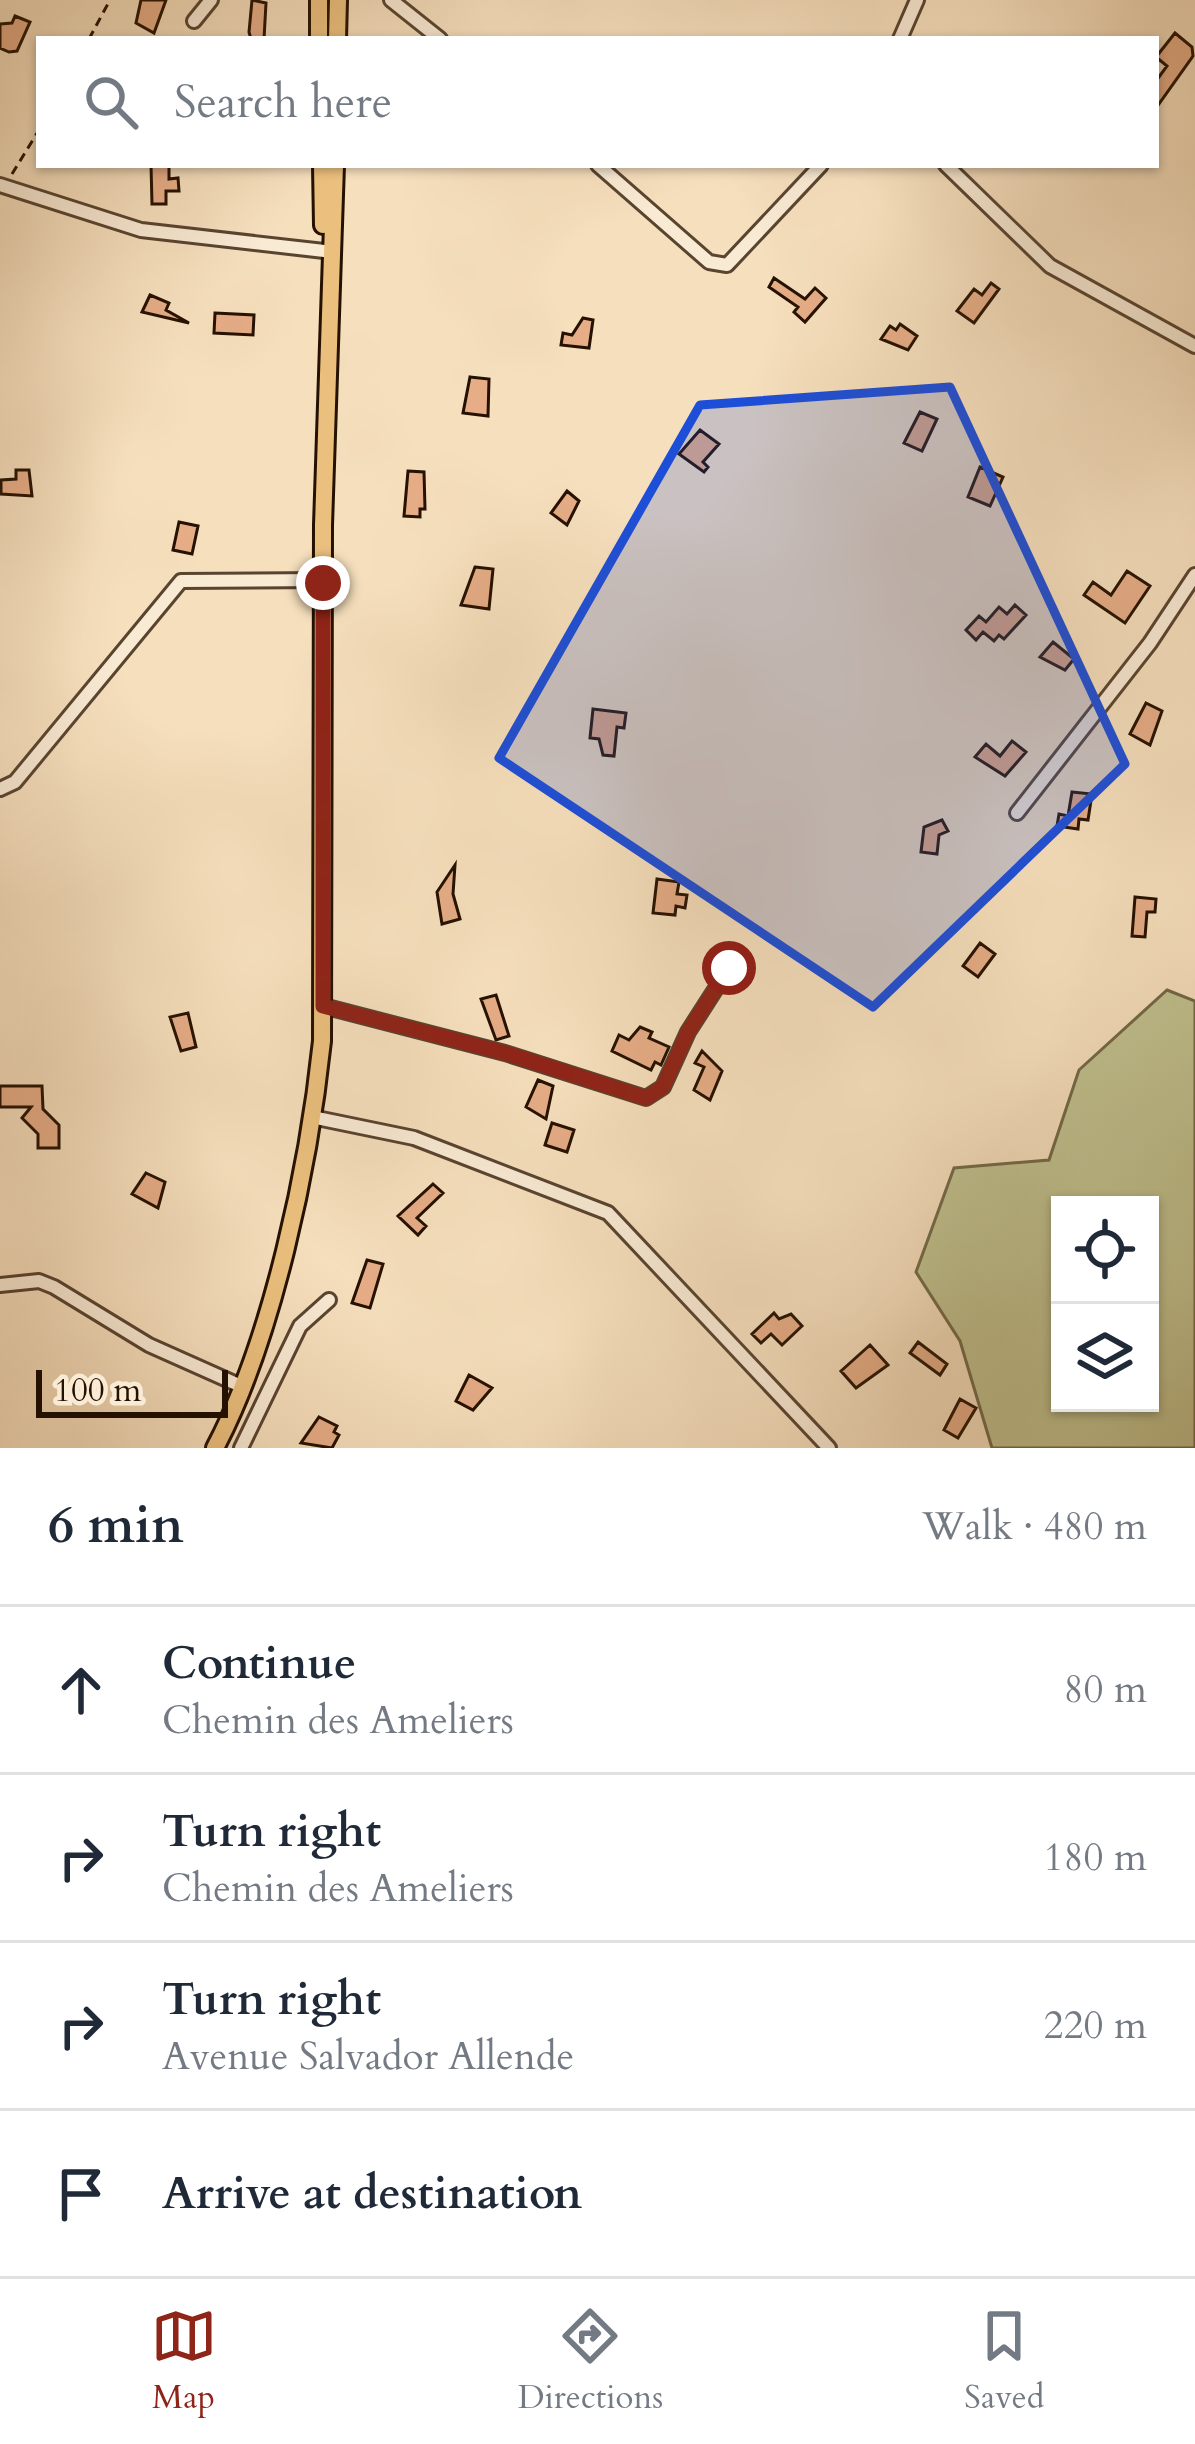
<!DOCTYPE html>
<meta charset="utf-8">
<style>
:root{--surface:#fff;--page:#f2f2f3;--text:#1f2937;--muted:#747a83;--line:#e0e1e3;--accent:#8f2418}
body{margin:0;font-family:Cardo,serif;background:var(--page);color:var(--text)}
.controls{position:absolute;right:36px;bottom:36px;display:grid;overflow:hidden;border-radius:0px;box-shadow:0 3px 9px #0004}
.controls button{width:108px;height:108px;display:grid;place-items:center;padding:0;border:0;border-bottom:3px solid var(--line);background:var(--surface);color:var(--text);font:60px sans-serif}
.scale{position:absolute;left:36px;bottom:30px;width:192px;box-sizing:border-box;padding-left:12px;border:6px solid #251101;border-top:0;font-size:33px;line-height:42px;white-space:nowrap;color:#251101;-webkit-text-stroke:9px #f9ead4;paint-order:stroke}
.stop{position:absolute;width:36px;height:36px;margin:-27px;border:9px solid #8f2418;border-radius:50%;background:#fff}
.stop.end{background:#8f2418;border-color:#fff;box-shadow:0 3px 12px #0008}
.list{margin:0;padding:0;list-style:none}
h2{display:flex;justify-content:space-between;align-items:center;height:156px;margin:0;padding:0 48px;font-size:51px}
h2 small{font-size:39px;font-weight:400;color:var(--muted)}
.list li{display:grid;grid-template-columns:78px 1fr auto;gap:36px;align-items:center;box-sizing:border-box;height:168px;padding:0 48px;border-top:3px solid var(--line)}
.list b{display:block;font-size:45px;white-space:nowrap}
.list p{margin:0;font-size:39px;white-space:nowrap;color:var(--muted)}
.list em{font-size:39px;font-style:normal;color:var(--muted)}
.icon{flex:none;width:66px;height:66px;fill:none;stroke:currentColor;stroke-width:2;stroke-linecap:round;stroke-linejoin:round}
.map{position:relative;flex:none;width:1195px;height:1448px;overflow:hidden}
.search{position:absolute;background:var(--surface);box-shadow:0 3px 9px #0004;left:36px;right:36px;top:36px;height:132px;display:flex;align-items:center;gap:30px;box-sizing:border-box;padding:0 42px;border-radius:0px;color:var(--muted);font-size:45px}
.sheet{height:828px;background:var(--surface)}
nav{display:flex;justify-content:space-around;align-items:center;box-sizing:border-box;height:168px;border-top:3px solid var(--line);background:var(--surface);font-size:33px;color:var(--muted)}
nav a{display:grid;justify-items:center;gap:6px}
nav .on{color:var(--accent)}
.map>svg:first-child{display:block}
.green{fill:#c0c18f;stroke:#726948;stroke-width:3;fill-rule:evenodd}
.building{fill:#e6ad87;stroke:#251101;stroke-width:3}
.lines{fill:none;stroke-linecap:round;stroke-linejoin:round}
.minor-casing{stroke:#594430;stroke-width:18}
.major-casing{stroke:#251101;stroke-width:22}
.path{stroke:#251101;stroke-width:3;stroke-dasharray:9 6;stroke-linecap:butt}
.minor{stroke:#f9ead4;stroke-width:12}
.major{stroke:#ebc07e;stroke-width:16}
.route{stroke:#8f2418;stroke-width:15}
.marked{fill:#1d4ed8;fill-opacity:0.2;stroke:#1d4ed8;stroke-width:9;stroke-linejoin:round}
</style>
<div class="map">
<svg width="1195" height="1448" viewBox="0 0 1195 1448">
<rect width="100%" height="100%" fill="#f6dfbd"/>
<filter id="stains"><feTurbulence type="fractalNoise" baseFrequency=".00167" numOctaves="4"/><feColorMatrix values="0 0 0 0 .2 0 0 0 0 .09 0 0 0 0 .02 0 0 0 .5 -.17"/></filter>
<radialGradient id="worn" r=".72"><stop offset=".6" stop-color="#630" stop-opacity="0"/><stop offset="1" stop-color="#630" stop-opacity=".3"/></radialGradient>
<path class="green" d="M1167 990 1195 1001V1448H992L960 1341 916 1272 954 1168 1049 1160 1079 1070ZM1060 1205H1150V1403H1060Z"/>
<path class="building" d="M141 0H166L154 33 136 23Z
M252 0 266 3 264 39H251L249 32Z
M15 16 30 22 17 51 9 52 0 48V24L12 23Z
M1175 33 1192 47 1193 56 1156 108V81L1167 66 1156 57Z
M151 165H169V179L178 178 179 191H166V204H152Z
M774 278 805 299 815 288 826 298 805 322 794 312 798 307 769 287Z
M991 283 999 289 974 323 957 311 974 289 982 295Z
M150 295 169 303 166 310 189 323 142 312Z
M215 313 254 315 253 335 214 333Z
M583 318 593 320 589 348 561 345 563 333 572 335Z
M900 324 917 336 908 350 881 339 890 326 896 330Z
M470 377 489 379 488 416 463 413Z
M920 412 937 419 922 451 904 443Z
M700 430 719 444 703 462 708 467 704 472 679 454Z
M980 467 1003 477 990 506 968 497Z
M16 470H29L32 496 1 494V480L16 479Z
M408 471 424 472 425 509H420V517L404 516Z
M567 491 579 501 567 525 551 513Z
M179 522 198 526 192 554 173 550Z
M475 567 493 569 489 609 461 605Z
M1127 571 1150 586 1125 623 1084 595 1093 582 1111 595Z
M1015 605 1026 615 1004 639 999 635 994 641 983 632 976 640 966 630 979 616 986 622 999 607 1007 614Z
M1053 642 1074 659 1065 670 1040 657Z
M1146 703 1162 711 1150 745 1130 734Z
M593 709 626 713 624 728 617 727 614 756 603 755 599 739 590 738Z
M1012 741 1026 752 1005 776 975 757 986 744 1000 756Z
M1072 792 1092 794 1088 820 1079 819 1078 829 1057 826 1059 814 1068 816Z
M942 820 948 831 939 835 937 854 921 852 924 827Z
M455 865 453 894 460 919 442 924 437 892Z
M657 879 679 882 677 894 687 895 685 908 676 906 675 915 653 913Z
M1135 897 1156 899 1155 912H1147L1145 937 1132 936Z
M980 943 995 954 978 977 963 966Z
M496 995 509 1036 496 1040 481 999Z
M188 1013 196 1047 181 1051 170 1017Z
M640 1027 652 1032 649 1038 669 1047 661 1065 655 1062 651 1070 612 1051 619 1035 629 1040Z
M702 1051 722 1071 710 1100 694 1090 704 1067 695 1063Z
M538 1080 553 1086 546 1119 526 1107Z
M0 1086H42L43 1109 59 1125V1148H38V1134L22 1118 31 1107H0Z
M552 1123 574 1130 567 1152 545 1145Z
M146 1173 165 1182 158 1208 132 1194Z
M433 1184 443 1193 417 1218 426 1226 418 1235 398 1216Z
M367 1260 383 1264 370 1308 352 1303Z
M774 1313 779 1319 791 1314 802 1326 782 1345 771 1334 761 1343 752 1334Z
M918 1342 947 1364 940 1375 910 1353Z
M870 1345 888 1365 856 1388 841 1371Z
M469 1375 492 1388 473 1410 456 1401Z
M960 1399 976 1408 958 1438 944 1430Z
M319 1417 337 1426 334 1432 339 1435 332 1448 301 1443Z"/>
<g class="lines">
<g class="minor-casing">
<path id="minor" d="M391 0 440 39
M194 21 211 0
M900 39 917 0
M598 165 709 262 727 265 821 165
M946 165 1050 266 1195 346
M0 185 141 230 333 252
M0 789 15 782 181 581 323 580
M1017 813 1150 643 1195 575
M323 1006 505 1053 646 1098 663 1087 688 1032 729 968
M312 1117 414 1138 608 1213 829 1448
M0 1285 39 1281 54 1287 149 1345 241 1386
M241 1448 300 1326 329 1300"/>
</g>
<g class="major-casing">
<path id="major" d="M319 0V39
M337 39 338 0
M322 165 323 225
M215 1448C273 1338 309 1165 322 1041L323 525 335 165"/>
</g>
<path class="path" d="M89 39 110 0
M12 174 39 130"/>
<use href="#minor" class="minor"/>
<use href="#major" class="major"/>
</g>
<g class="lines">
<path class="route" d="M323 583V1006L505 1053 646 1098 663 1087 688 1032 729 968"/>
</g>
<path class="marked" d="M950 387 1125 764 873 1007 499 758 700 405Z"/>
<rect width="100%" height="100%" filter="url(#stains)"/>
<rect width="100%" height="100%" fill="url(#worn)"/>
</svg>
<div class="controls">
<button><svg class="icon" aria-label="locate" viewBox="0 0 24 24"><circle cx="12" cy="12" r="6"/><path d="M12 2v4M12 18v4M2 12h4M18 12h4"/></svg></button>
<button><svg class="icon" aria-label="layers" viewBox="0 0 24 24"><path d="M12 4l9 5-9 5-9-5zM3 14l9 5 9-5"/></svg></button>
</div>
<div class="scale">100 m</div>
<div class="stop" style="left:729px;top:968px"></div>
<div class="stop end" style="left:323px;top:583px"></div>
<div class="search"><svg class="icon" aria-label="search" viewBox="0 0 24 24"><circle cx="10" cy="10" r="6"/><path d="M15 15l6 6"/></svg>Search here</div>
</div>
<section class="sheet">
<h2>6 min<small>Walk · 480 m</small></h2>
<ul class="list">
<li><svg class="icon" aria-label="ahead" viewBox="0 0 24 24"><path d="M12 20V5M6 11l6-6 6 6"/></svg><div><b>Continue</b><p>Chemin des Ameliers</p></div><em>80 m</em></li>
<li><svg class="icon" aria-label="right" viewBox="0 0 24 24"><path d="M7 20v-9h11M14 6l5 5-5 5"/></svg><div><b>Turn right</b><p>Chemin des Ameliers</p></div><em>180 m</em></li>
<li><svg class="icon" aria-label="right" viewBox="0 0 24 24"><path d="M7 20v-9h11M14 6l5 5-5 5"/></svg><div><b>Turn right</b><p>Avenue Salvador Allende</p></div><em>220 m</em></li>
<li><svg class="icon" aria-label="arrive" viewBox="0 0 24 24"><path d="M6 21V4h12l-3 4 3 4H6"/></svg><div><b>Arrive at destination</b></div></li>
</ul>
</section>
<nav>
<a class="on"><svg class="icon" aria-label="map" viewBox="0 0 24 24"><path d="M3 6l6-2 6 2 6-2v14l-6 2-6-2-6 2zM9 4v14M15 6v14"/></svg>Map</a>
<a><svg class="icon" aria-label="directions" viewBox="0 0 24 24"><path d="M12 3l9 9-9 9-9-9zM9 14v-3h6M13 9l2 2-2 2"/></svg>Directions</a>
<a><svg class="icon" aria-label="saved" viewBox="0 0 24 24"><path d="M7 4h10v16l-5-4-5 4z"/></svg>Saved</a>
</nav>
